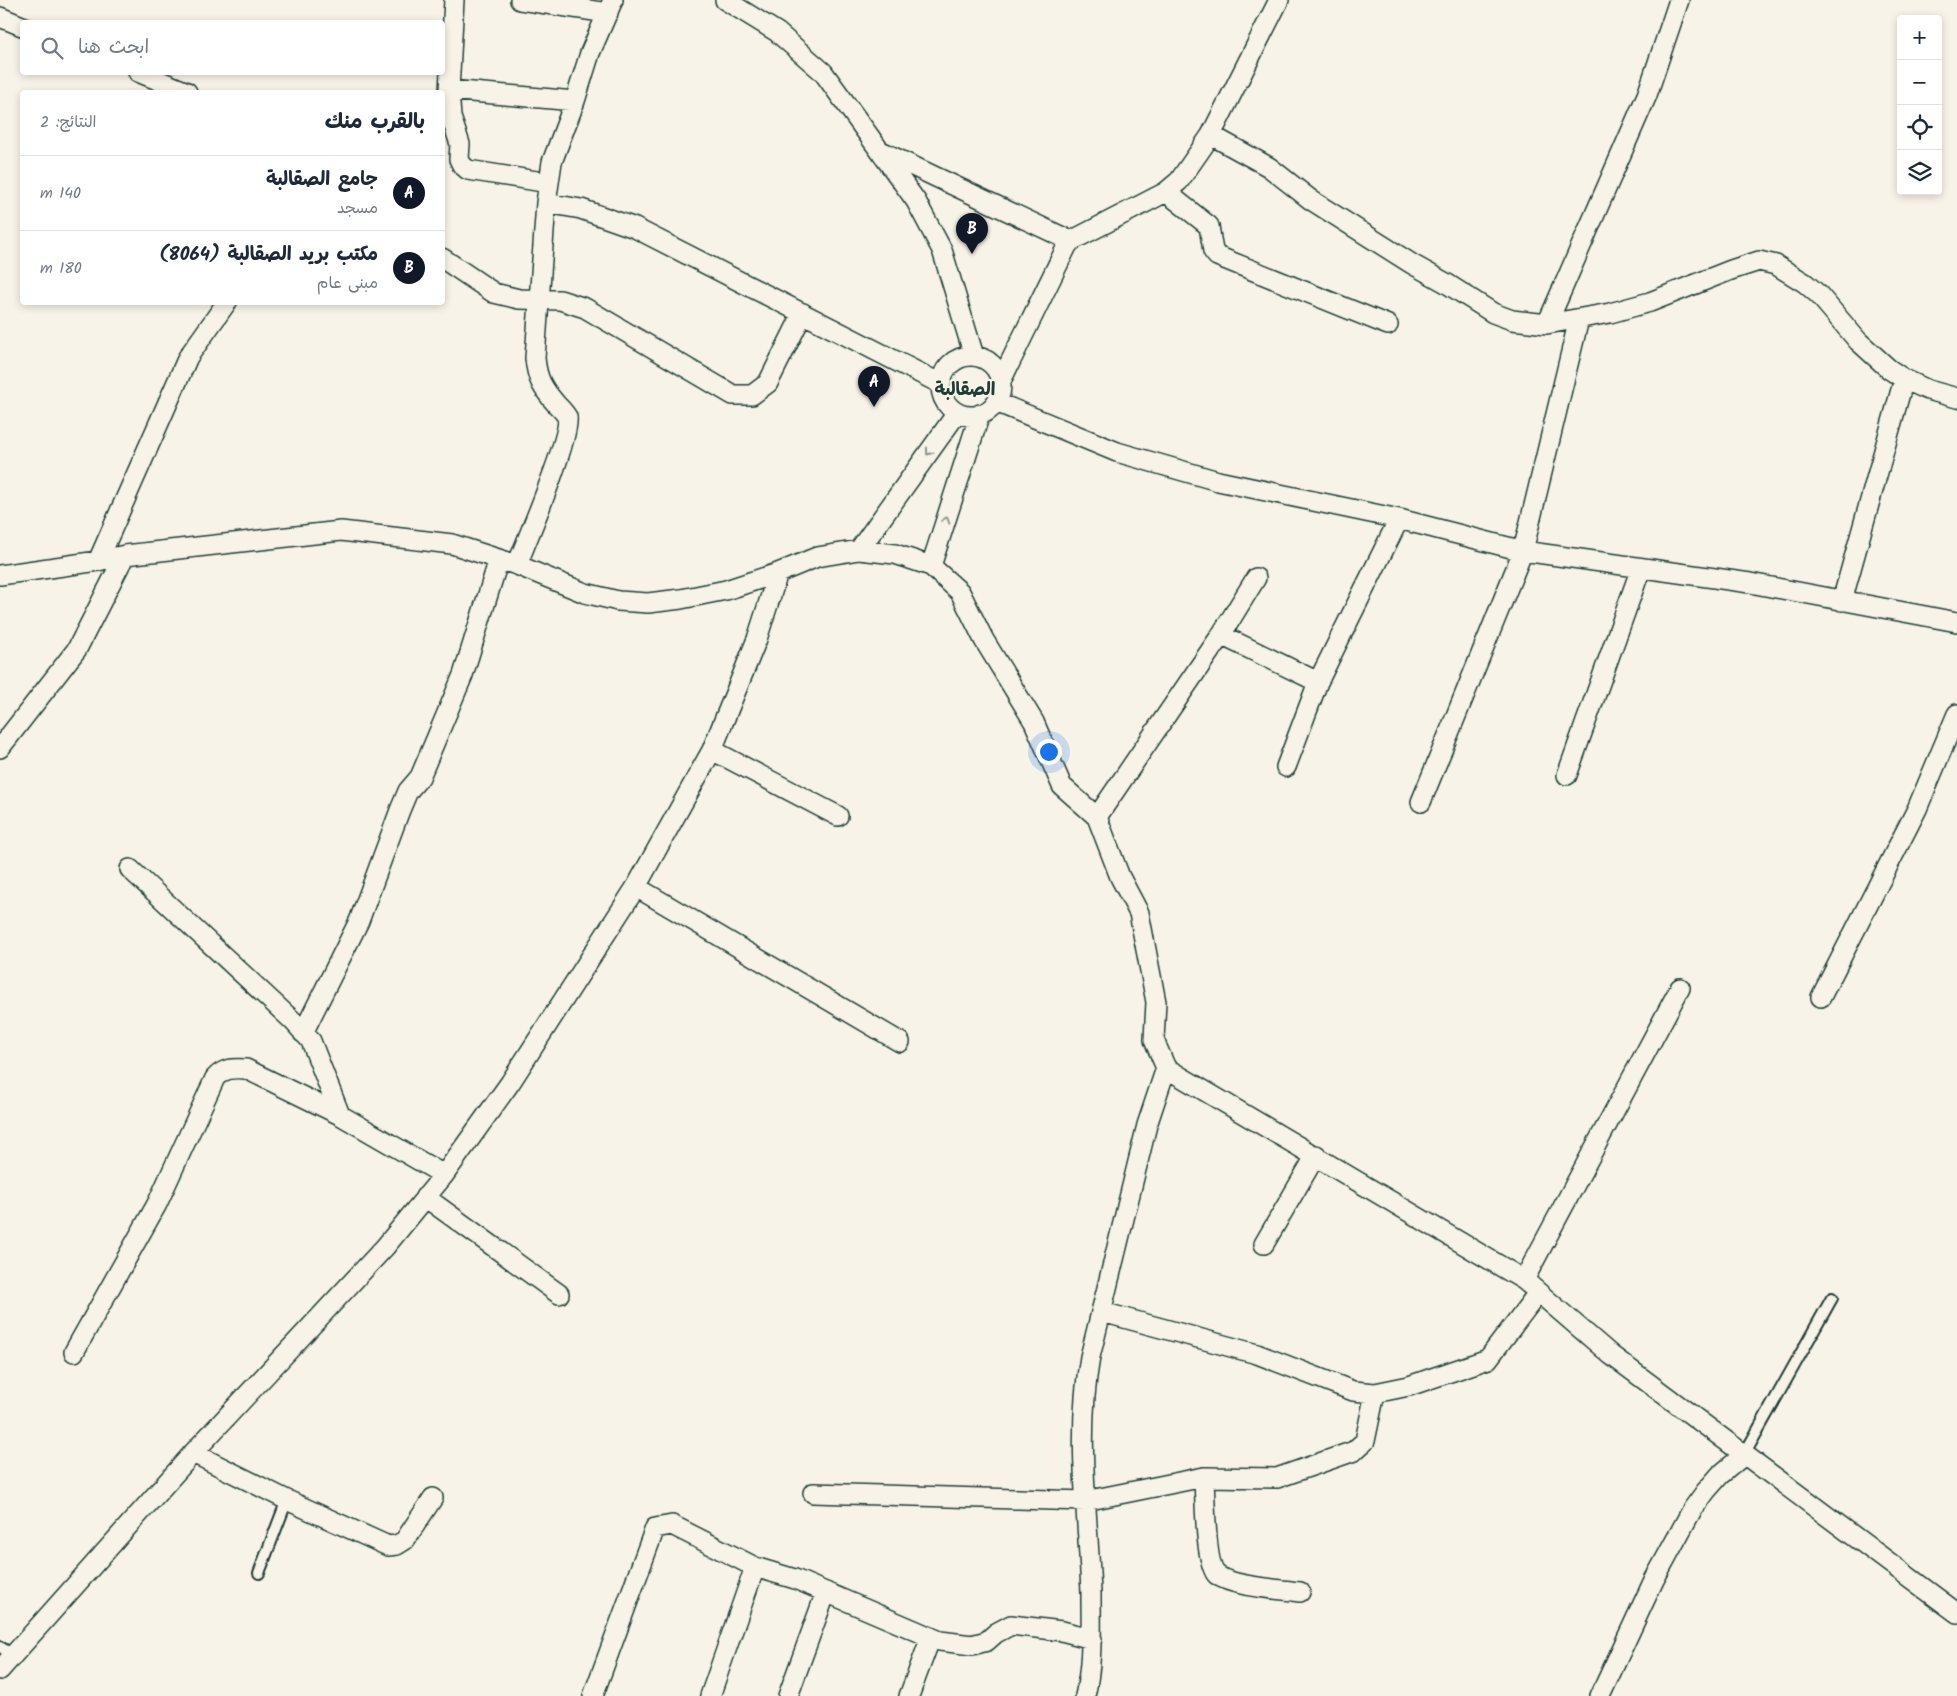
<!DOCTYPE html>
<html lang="ar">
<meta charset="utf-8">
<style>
:root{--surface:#fff;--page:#f2f2f3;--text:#1f2937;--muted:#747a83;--line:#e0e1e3;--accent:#111827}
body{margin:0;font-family:Kalam,"Playpen Sans Arabic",sans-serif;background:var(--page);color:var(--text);direction:rtl}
.controls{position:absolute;right:15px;top:15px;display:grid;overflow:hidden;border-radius:5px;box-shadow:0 2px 8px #0003}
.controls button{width:45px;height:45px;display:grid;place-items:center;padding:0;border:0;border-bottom:1px solid var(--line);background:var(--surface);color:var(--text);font:25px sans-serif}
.you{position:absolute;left:1048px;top:751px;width:18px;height:18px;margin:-12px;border:4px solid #fff;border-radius:50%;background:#1a73e8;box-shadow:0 0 0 8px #1a73e833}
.badge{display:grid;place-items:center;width:32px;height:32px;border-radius:50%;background:var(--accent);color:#fff;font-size:16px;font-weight:700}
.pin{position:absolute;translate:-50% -41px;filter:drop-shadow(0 1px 2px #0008)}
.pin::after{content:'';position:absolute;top:26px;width:18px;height:15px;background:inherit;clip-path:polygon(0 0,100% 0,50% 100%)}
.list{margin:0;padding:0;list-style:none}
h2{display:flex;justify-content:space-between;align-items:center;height:65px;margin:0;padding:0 20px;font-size:21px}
h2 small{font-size:16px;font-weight:400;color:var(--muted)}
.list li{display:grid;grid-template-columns:32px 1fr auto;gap:15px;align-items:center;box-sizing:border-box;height:75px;padding:0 20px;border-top:1px solid var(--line)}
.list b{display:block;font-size:19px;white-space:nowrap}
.list p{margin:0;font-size:16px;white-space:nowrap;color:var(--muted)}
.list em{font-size:16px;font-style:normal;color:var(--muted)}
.icon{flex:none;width:28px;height:28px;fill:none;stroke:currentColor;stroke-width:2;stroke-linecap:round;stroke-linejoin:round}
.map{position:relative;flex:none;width:1957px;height:1696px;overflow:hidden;direction:ltr}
.search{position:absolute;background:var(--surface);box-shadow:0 2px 8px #0003;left:20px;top:20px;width:425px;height:55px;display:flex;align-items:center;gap:12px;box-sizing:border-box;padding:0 18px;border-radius:5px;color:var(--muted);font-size:19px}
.panel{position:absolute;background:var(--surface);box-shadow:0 2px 8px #0003;left:20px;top:90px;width:425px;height:215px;border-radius:5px;direction:rtl}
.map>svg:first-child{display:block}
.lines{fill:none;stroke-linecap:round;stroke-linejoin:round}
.service-casing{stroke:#1f3d34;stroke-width:14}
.minor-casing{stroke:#1f3d34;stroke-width:22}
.service{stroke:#f7f3e8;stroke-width:10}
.minor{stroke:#f7f3e8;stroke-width:19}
.oneway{stroke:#8b988e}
.labels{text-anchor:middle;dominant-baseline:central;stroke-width:4.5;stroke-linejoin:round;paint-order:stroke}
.quarter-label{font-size:18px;font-weight:bold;fill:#1f3d34;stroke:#f7f3e8}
</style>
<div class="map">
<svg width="1957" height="1696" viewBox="0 0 1957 1696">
<rect width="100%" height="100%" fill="#f7f3e8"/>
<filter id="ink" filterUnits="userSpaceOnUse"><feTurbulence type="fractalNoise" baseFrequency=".02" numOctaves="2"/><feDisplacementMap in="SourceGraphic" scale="10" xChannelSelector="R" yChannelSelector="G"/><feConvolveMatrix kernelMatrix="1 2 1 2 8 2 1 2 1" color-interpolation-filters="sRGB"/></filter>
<g filter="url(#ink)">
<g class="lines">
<g class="service-casing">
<path id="service" d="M1744 1455 1832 1298
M259 1573 287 1500
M0 1647 14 1655"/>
</g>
<g class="minor-casing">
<path id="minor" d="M454 0 449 90 451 117 460 144 459 159 462 165 468 170 549 183
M520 0 608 13
M725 0 777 32 823 72 916 201 942 250 974 356
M0 17 22 26
M138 72 187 92
M449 90 575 101
M1211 135 1269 167 1311 200 1412 264 1446 283 1493 313 1512 320 1547 324 1610 313 1650 302 1731 270 1759 261 1776 265 1805 283 1819 295 1858 341 1889 369 1904 379 1928 390 1957 398
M883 152 1071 241
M1166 192 1209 226 1213 251 1217 256 1388 325
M546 203 581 209 635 228 941 384
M442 258 494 293 519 299 560 300 585 308 733 395H752L768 383 803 313
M1547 324 1647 95 1679 0
M941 386a30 30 0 1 1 60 0a30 30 0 1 1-60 0Z
M1000 383 1067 246 1071 241 1166 192 1179 181 1211 135 1279 0
M996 402 1117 452 1218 481 1399 519 1523 551 1750 583 1957 622
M859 550 957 413
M98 561 188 357 227 302
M517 565C526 542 572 434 567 417 565 413 560 408 557 405 543 389 537 380 535 358L546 203 552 162 575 101 590 53 613 0
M931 566 980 414
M0 575 98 561 125 555 341 531 452 544 517 565 585 593 618 601 648 603 681 599 726 590 778 573 817 557 859 550 895 554 931 566 960 592 984 640 1034 722 1062 786 1097 817 1120 877 1139 913 1156 1002 1154 1040 1166 1068 1147 1125 1090 1357C1076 1435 1088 1514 1091 1593 1091 1628 1093 1662 1085 1696
M1842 601 1904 379
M1221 635 1318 682
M0 748 77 649 125 555
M712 750 838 816
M1286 767 1318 682 1399 519
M1567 775 1641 568
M1421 802 1523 551 1579 319
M1097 817 1221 635 1256 578
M130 869 293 1021 311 1041 340 1115
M636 887 900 1042
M1821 997 1917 809 1957 714
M303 1033 359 921 400 810 408 791 420 777 463 675 499 559
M1166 1068 1524 1280 1611 1355 1957 1613
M425 1197 559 1294
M1264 1244 1316 1155
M1524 1280 1680 988
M1102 1312 1257 1354 1353 1391 1375 1393 1409 1386 1488 1359 1538 1293
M74 1352 157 1204 215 1078C224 1068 233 1068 246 1069L340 1115 444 1175
M193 1453 287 1500 388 1546 397 1545 405 1540 433 1498
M1204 1477C1205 1495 1205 1565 1217 1575 1233 1587 1279 1589 1300 1592
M813 1493 1085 1501 1204 1477 1277 1478 1354 1451 1365 1441 1375 1393
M0 1670 193 1453 385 1247 444 1175 510 1083 636 887 712 750 757 639 778 573
M593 1696 655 1528 672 1525 755 1567 795 1579 940 1641 972 1645 987 1641 996 1633 1011 1625 1062 1631 1092 1639
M710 1696 755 1567
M788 1696 826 1592
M909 1696 931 1637
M1600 1696 1654 1580 1692 1510 1706 1491 1720 1475 1744 1455"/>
</g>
<use href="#service" class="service"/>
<use href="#minor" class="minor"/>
</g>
<defs><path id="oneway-chevron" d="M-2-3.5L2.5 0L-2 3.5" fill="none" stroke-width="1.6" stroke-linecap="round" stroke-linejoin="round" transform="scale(1.25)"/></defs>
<g class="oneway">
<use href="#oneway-chevron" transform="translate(929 452) rotate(126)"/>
<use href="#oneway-chevron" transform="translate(946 520) rotate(-72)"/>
</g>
</g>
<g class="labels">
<g class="quarter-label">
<text x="965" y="390">الصقالبة</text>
</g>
</g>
</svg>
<div class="controls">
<button>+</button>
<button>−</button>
<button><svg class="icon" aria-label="locate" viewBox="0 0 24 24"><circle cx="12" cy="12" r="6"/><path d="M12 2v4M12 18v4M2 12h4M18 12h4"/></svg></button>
<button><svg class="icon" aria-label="layers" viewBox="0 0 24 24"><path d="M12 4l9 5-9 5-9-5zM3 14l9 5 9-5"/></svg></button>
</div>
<div class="you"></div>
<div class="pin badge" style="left:874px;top:407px">A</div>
<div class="pin badge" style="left:972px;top:254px">B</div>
<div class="search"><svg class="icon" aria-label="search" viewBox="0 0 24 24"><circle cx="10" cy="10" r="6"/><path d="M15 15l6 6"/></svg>ابحث هنا</div>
<section class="panel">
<h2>بالقرب منك<small>النتائج: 2</small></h2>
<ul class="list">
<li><span class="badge">A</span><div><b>جامع الصقالبة</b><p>مسجد</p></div><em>140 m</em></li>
<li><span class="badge">B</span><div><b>مكتب بريد الصقالبة (8064)</b><p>مبنى عام</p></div><em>180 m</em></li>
</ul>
</section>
</div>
